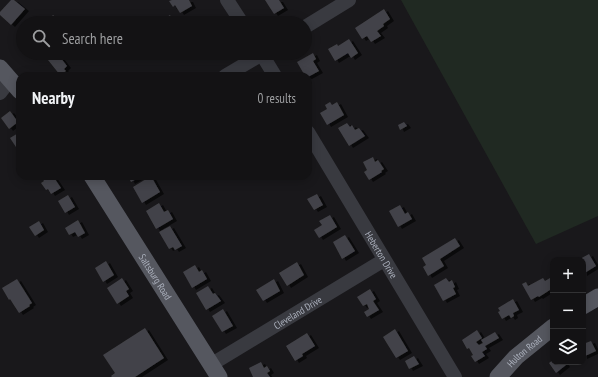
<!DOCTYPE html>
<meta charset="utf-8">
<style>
:root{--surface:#131214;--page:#202022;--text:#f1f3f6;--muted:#9d9ea0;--line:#323234}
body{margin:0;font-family:"PT Sans Narrow",sans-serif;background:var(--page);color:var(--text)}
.controls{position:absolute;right:12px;bottom:12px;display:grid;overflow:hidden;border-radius:8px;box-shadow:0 2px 10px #0003}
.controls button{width:36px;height:36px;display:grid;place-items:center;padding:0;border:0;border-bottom:1px solid var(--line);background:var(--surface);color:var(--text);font:20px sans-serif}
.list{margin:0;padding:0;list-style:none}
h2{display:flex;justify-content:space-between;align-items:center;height:52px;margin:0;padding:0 16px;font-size:17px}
h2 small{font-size:13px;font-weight:400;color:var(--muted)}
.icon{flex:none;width:22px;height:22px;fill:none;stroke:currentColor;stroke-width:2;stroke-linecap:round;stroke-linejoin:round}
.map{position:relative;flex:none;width:598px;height:377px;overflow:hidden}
.search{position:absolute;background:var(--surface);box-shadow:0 2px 10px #0003;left:16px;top:16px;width:296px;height:44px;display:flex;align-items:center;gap:10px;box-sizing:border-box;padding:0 14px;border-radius:22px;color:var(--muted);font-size:15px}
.panel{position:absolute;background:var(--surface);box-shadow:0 2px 10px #0003;left:16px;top:72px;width:296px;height:108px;border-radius:12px}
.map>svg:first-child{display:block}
.green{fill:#202922}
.building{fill:#434348;filter:url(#shadow)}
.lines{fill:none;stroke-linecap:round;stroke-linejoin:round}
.minor{stroke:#393a40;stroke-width:14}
.major{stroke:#55575f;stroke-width:17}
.labels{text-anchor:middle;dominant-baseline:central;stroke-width:3.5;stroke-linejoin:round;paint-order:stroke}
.street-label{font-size:10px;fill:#aaafbb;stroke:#141316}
</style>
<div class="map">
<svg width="598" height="377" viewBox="0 0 598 377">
<defs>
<filter id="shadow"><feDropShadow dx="4" dy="2" stdDeviation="0" flood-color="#0009"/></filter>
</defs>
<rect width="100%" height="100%" fill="#19181b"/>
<path class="green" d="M401 0H598V216L536 244Z"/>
<path class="building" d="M11 0H14L25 9 11 25 0 15V12Z
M172 0H189L192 6 180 13 175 5 173 7 169 1Z
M265 0H279L284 8 274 14Z
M384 9 390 19 383 24 384 26 377 31 381 36 371 42 367 36 362 39 355 28Z
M53 15 60 21 58 23H46Z
M170 15 174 23H157Z
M349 39 358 53 351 58 348 53 335 61 328 49 337 44 338 46Z
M57 53 67 66 64 69 66 71 60 75 48 60Z
M201 53H212L204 58Z
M313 53 316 59 313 61 319 71 308 77 305 76 297 62Z
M330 102 332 105 337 102 344 115 327 125 320 113 327 109 325 105Z
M10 111 18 122 9 129 1 118Z
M404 122 407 126 400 130 398 125Z
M347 123 350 127 352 125 355 130 359 128 365 136 349 146 338 128Z
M20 132V153L10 138Z
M373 157 375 162 378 160 384 169 381 171 382 172 369 180 364 172 367 170 363 162Z
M41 176H53L61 188 51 194 48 189 46 190 41 183 44 181Z
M128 176H142L131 182Z
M151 176 160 192 142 203 133 187Z
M317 194 323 205 314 210 307 199Z
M68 195 75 207 65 213 58 201Z
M159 203 164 212 168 210 173 219 156 229 146 211Z
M400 205 405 214 408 212 412 219 398 227 389 211Z
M330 215 337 227 319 238 314 230 322 225 319 221Z
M78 220 85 233 78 237 75 232 69 235 65 228Z
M39 221 44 230 35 236 29 227Z
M170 226 182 246 175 250 173 247 169 249 159 232Z
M345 235 355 251 342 259 333 242Z
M455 238 460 246 440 259 444 266 428 276 423 267 426 265 422 258Z
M589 254 596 266 583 274V260H578Z
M106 261 114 275 103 282 95 268Z
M297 262 304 275 287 286 279 273Z
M195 265 199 272 202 270 207 279 192 288 183 272Z
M122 278 129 289 126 291 129 296 117 304 107 288Z
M446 278 449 282 452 280 455 287 453 288 456 294 443 301 434 285Z
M543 278 545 281 550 278 553 284V288L539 297 538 296 531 300 522 284 526 282 528 286Z
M17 279 32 303 29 305 30 306 19 313 10 299 9 300 2 288Z
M274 279 280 291 263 301 256 290Z
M208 286 213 294 215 293 221 301 206 310 196 293Z
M370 289 376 299 373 301 379 310 367 317 364 312 369 309 367 304 363 306 357 297Z
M513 299 519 310 513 313 514 316 511 318 509 315 502 319 498 312 500 311 498 308Z
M223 309 233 326 222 332 212 316Z
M145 328 164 358 135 377H112L111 376 115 373 103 355Z
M395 329 408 351 396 358 383 337Z
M477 330 482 338 476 342 479 345 483 343 481 340 495 332 499 338 485 346 487 349 482 352 485 356 475 362 471 356 473 355 469 348 467 349 462 340Z
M307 333 315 346 302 354 303 356 295 361 286 346Z
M591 341 596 351 583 357V344Z
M414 356 419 364 409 369 405 361Z
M553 360V362H564L566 365 556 373 549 363Z
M261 362 264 368 267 366 270 371 267 373 270 377H253L249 368Z"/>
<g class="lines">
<g class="minor">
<path d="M227 0 242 23"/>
<path d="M305 27 349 0"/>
<path d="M261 53 275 76"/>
<path d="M225 76 264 53"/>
<path d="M0 93 10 80"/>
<path id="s1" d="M308 132 455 377"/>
<path id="s2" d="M212 364 384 260"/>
</g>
<g class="major">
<path d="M0 68 20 91"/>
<path id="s3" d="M92 176 219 377"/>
<path d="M583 306 598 297"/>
<path id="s4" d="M498 377 516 357 553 327"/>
</g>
</g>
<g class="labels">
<g class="street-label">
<text stroke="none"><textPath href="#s1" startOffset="143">Heberton Drive</textPath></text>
<text stroke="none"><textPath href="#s3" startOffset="119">Saltsburg Road</textPath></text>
<text stroke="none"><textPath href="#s2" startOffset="100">Cleveland Drive</textPath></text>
<text stroke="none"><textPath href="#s4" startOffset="37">Hulton Road</textPath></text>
</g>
</g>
</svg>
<div class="controls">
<button>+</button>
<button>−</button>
<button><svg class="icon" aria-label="layers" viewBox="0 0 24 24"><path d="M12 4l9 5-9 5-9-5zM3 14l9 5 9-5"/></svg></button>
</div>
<div class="search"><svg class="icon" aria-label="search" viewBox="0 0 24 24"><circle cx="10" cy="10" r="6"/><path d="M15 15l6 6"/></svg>Search here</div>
<section class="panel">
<h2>Nearby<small>0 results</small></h2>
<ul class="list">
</ul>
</section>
</div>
